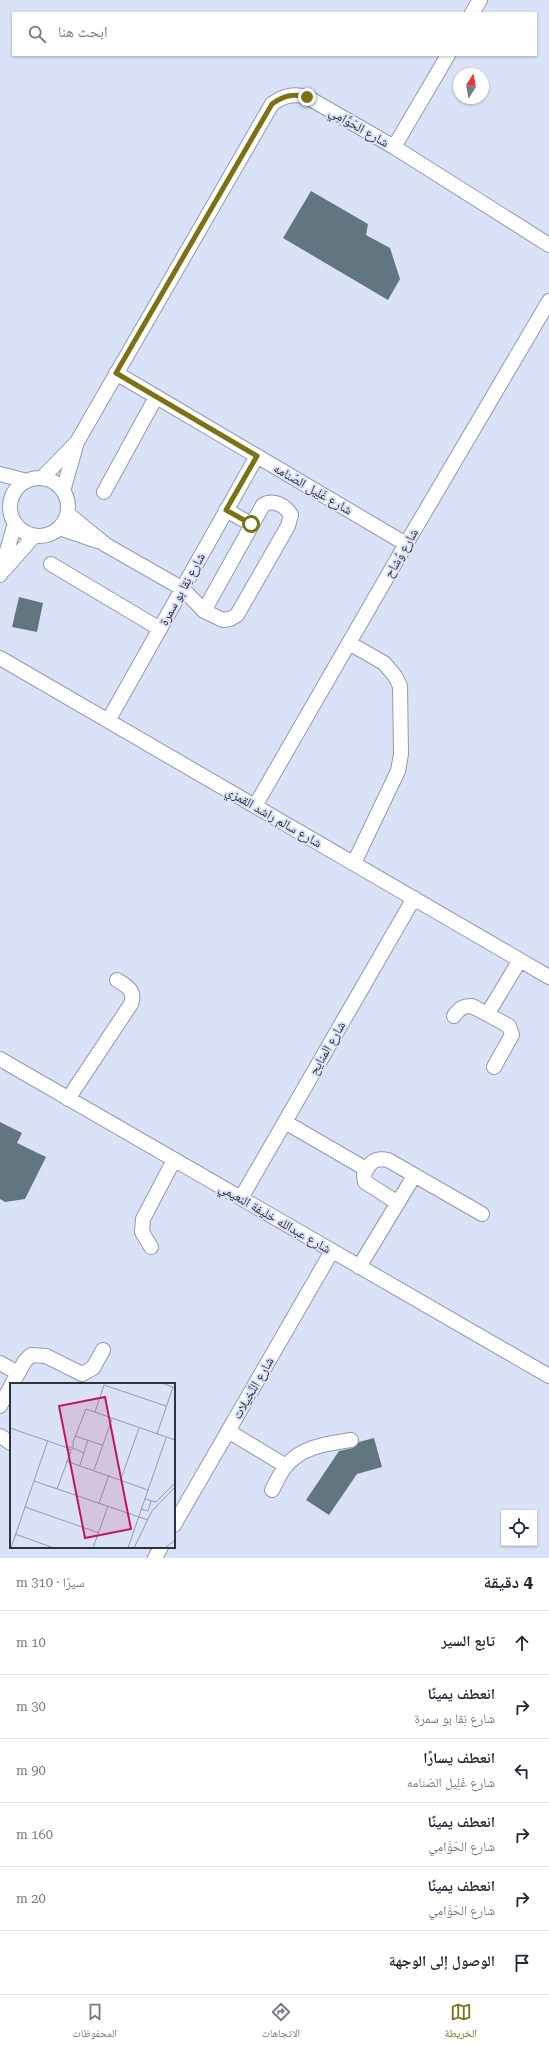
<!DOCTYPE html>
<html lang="ar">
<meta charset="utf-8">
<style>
:root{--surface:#fff;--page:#f6f6f7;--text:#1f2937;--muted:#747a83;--line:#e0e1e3;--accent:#7b7214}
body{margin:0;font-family:"Roboto Serif","Noto Naskh Arabic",serif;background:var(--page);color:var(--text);direction:rtl}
.controls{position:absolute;right:12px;bottom:12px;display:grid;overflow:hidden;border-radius:0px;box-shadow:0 1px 3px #0004}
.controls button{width:36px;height:36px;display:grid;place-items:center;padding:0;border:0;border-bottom:1px solid var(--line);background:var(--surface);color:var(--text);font:20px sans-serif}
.compass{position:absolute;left:453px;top:68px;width:36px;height:36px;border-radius:50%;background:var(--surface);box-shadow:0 1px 3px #0004;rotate:11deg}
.stop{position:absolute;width:12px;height:12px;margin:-9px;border:3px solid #7b7214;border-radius:50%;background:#fff}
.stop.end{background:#7b7214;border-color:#fff;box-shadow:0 1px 4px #0008}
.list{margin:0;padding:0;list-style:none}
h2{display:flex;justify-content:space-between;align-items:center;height:52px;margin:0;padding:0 16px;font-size:17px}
h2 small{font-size:13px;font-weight:400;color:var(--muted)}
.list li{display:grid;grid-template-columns:26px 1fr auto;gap:12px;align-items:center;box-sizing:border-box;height:64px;padding:0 16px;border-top:1px solid var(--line)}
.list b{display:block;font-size:15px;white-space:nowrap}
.list p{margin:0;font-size:13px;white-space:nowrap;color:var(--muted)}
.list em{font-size:13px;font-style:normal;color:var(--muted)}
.icon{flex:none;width:22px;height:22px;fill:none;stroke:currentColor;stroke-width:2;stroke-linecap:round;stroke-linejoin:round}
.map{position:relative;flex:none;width:549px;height:1558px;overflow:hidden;direction:ltr}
.search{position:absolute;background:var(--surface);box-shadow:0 1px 3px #0004;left:12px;right:12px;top:12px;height:44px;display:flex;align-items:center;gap:10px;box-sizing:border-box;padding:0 14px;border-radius:0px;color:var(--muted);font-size:15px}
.sheet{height:436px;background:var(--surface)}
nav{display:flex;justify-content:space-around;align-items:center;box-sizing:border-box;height:56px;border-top:1px solid var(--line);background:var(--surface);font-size:11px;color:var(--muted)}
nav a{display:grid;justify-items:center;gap:2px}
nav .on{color:var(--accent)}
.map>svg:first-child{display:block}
.building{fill:#627681}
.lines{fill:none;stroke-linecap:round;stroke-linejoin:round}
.minor-casing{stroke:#929aad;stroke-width:16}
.minor{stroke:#fff;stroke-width:14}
.route{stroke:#7b7214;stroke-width:5}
.labels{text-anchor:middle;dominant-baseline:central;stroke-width:4;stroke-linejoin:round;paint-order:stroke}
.street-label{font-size:13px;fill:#2f323a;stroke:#d9e2f6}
.inset-road{fill:none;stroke:#959cab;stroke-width:1}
.view{fill:#c2185b;fill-opacity:0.15;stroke:#c2185b;stroke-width:2}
.inset-edge{fill:none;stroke:#2f323a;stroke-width:2}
</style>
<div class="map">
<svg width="549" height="1558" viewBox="0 0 549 1558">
<rect width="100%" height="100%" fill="#d9e2f6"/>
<path class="building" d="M311 191 368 224 366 235 390 248 400 279 388 300 283 238Z
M19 597 43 603 37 632 12 627Z
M0 1122 22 1133 17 1143 46 1157 25 1199 5 1202 0 1199Z
M374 1438 382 1467 357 1474 329 1515 306 1500 339 1451 353 1448 359 1442Z"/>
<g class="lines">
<g class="minor-casing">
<path id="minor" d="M472 13 480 0
M394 147 448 55
M116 373 406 544
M0 474 27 481
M42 478 75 444
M10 507a29 29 0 1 1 58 0a29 29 0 1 1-58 0Z
M63 491 77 442 272 104C283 96 293 93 307 97L394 147 549 245
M104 492 156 397
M226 510 251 524
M68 514 106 545 183 589 204 611 223 620 230 619 237 615 288 526 291 515C285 505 273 499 263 505L204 611
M59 528 97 541
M51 564 160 629
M4 570 34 536
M0 575 15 523
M349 643 384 663 395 676 400 686 401 754 398 771 354 863
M0 658 549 977
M108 721 257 456
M255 806 406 544 549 301
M488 1013 520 960
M454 1016C459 1009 462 1006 472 1006L509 1026 512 1035 494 1067
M0 1059 549 1376
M68 1099 131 1004C136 991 127 986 117 980
M285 1122 366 1169
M241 1198 414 898
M398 1203 365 1182 364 1175C369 1163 374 1157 388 1160L482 1214
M151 1247 142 1232 143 1219 174 1160
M359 1267 414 1176
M0 1363 18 1373
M12 1384 25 1361 31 1355 46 1356 82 1374 93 1368 103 1350
M0 1406 11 1386
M228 1431 286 1466
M0 1436 11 1443
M272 1490C276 1483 280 1473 286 1466 302 1446 327 1444 351 1440
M174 1525 332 1251
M155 1558 161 1547"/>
</g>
<use href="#minor" class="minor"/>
</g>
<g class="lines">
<path class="route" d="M251 524 226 510 257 456 116 373 272 104C283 96 293 93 307 97"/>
</g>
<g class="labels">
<g class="street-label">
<text transform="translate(359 127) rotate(30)">شارع الحَوَّامِي</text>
<text transform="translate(313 489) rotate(30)">شارع غَلِيل الصّنامه</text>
<text transform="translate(401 553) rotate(-60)">شارع وُشاح</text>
<text transform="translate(182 589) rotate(-61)">شارع نِقا بو سمرة</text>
<text transform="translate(274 817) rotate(30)">شارع سالم راشد القمزي</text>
<text transform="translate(327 1048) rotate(-60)">شارع المنايح</text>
<text transform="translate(275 1218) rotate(30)">شارع عبدالله خليفة النعيمي</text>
<text transform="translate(253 1388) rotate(-60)">شارع النِّخِيلات</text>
</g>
</g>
<g transform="translate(10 1383)">
<rect width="165" height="165" fill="#d9e2f6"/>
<path class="inset-road" d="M132 0H148M152 0 165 5M94 2 156 23M85 29 94 2M0 45 58 65M147 51 163 4M65 53 92 62M62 64H59V67L63 66V59L76 26 165 57M63 65 74 70M56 78 138 107M70 82 78 57M84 87 102 36M111 96 129 45M24 98 138 137M47 106 61 68M135 116 146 119 165 100M89 120 99 92M15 124 89 150M131 126 138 128 141 118M5 151 44 165M1 165 38 57M83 165 98 123M118 165 156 55M124 165 142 128 165 104M155 165 165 157"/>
<path class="view" d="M95 14 121 146 75 155 49 23Z"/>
<rect width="165" height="165" class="inset-edge"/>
</g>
</svg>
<div class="controls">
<button><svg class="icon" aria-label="locate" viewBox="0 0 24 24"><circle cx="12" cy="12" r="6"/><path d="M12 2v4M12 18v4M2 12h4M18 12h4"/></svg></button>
</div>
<svg class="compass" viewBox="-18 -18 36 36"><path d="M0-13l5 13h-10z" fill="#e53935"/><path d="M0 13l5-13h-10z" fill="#747a83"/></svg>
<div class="stop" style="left:251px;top:524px"></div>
<div class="stop end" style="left:307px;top:97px"></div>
<div class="search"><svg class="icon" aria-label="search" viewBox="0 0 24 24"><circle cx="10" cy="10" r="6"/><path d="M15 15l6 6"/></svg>ابحث هنا</div>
</div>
<section class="sheet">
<h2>4 دقيقة<small>سيرًا · 310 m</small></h2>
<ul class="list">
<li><svg class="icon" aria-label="ahead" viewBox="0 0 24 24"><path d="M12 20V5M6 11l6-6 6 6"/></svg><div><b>تابع السير</b></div><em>10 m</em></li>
<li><svg class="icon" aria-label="right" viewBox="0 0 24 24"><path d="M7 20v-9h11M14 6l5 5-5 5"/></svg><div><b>انعطف يمينًا</b><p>شارع نِقا بو سمرة</p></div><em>30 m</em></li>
<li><svg class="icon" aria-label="left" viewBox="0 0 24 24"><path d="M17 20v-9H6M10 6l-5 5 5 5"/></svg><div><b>انعطف يسارًا</b><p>شارع غَلِيل الصّنامه</p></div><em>90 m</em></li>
<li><svg class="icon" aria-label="right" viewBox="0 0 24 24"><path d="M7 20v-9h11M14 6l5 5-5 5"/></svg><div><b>انعطف يمينًا</b><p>شارع الحَوَّامِي</p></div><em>160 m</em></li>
<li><svg class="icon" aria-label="right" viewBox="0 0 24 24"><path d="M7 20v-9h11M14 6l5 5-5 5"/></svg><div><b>انعطف يمينًا</b><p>شارع الحَوَّامِي</p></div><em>20 m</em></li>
<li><svg class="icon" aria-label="arrive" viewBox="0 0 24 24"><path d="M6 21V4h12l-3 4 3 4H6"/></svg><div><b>الوصول إلى الوجهة</b></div></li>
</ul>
</section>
<nav>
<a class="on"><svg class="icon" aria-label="map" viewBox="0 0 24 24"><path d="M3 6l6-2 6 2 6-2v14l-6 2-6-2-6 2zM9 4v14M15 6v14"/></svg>الخريطة</a>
<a><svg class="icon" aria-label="directions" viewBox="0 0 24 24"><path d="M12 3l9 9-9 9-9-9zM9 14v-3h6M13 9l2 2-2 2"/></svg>الاتجاهات</a>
<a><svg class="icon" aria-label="saved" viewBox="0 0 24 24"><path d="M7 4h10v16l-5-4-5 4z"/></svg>المحفوظات</a>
</nav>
